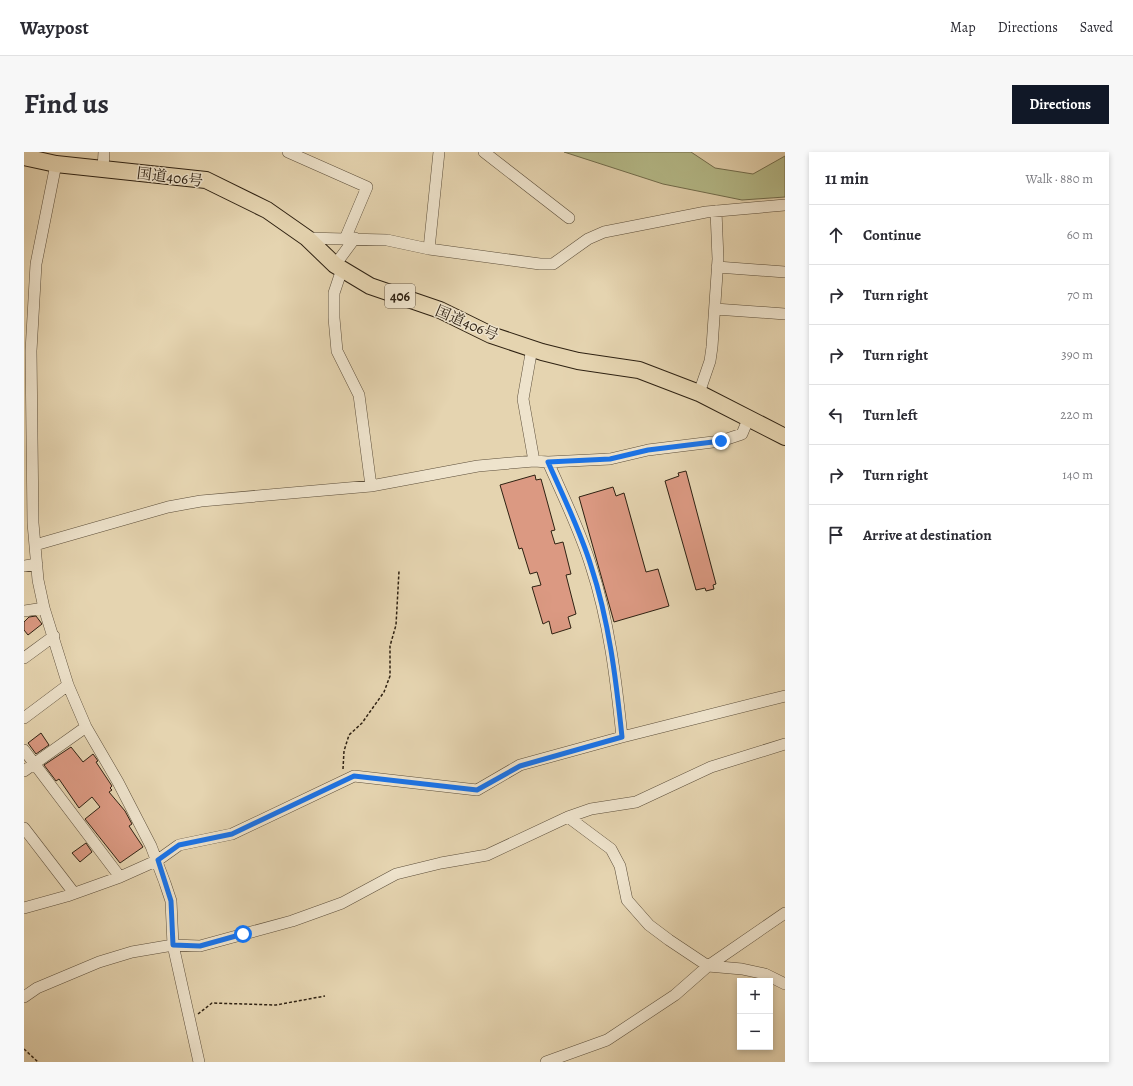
<!DOCTYPE html>
<meta charset="utf-8">
<style>
:root{--surface:#fff;--page:#f7f7f7;--text:#2b2b33;--muted:#7c7c81;--line:#e1e1e2;--accent:#111827}
body{margin:0;font-family:Alegreya,"Noto Serif JP",serif;background:var(--page);color:var(--text)}
.controls{position:absolute;right:12px;bottom:12px;display:grid;overflow:hidden;border-radius:0px;box-shadow:0 2px 6px #0003}
.controls button{width:36px;height:36px;display:grid;place-items:center;padding:0;border:0;border-bottom:1px solid var(--line);background:var(--surface);color:var(--text);font:20px sans-serif}
.stop{position:absolute;width:12px;height:12px;margin:-9px;border:3px solid #1a73e8;border-radius:50%;background:#fff}
.stop.end{background:#1a73e8;border-color:#fff;box-shadow:0 1px 4px #0008}
.list{margin:0;padding:0;list-style:none}
h2{display:flex;justify-content:space-between;align-items:center;height:52px;margin:0;padding:0 16px;font-size:17px}
h2 small{font-size:13px;font-weight:400;color:var(--muted)}
.list li{display:grid;grid-template-columns:26px 1fr auto;gap:12px;align-items:center;box-sizing:border-box;height:60px;padding:0 16px;border-top:1px solid var(--line)}
.list b{display:block;font-size:15px;white-space:nowrap}
.list em{font-size:13px;font-style:normal;color:var(--muted)}
.icon{flex:none;width:22px;height:22px;fill:none;stroke:currentColor;stroke-width:2;stroke-linecap:round;stroke-linejoin:round}
.map{position:relative;flex:none;width:761px;height:910px;overflow:hidden;border-radius:0px}
header{display:flex;align-items:center;gap:24px;box-sizing:border-box;height:56px;padding:0 20px;background:var(--surface);border-bottom:1px solid var(--line)}
header strong{font-size:19px}
nav{display:flex;gap:22px;margin-inline-start:auto;font-size:14px}
.intro{display:flex;align-items:center;justify-content:space-between;box-sizing:border-box;height:96px;padding:0 24px}
h1{margin:0;font-size:28px}
.button{padding:10px 18px;border-radius:0px;background:var(--accent);color:#fff;font-size:14px;font-weight:700}
main{display:flex;gap:24px;padding:0 24px}
aside{flex:1;background:var(--surface);border-radius:0px;box-shadow:0 2px 6px #0003}
.map>svg:first-child{display:block}
.green{fill:#b6bc8b;stroke:#726e4e}
.building{fill:#db9982;stroke:#2e2112}
.lines{fill:none;stroke-linecap:round;stroke-linejoin:round}
.minor-casing{stroke:#5c4e3a;stroke-width:12}
.highway-casing{stroke:#2e2112;stroke-width:18}
.path{stroke:#2e2112;stroke-width:1.5;stroke-dasharray:3 2;stroke-linecap:butt}
.minor{stroke:#eee3cc;stroke-width:11}
.highway{stroke:#e5d4b0;stroke-width:16}
.route{stroke:#1a73e8;stroke-width:5}
.labels{text-anchor:middle;dominant-baseline:central;stroke-width:3;stroke-linejoin:round;paint-order:stroke}
.shield{fill:#eee3cc;stroke:#685b4a;stroke-width:1}
.shield-label{font-size:14px;font-weight:bold;fill:#2e2112}
.street-label{font-size:15px;fill:#2e2112;stroke:#eee3cc}
</style>
<header>
<strong>Waypost</strong>
<nav><a>Map</a><a>Directions</a><a>Saved</a></nav>
</header>
<div class="intro"><h1>Find us</h1><a class="button">Directions</a></div>
<main>
<div class="map">
<svg width="761" height="910" viewBox="0 0 761 910">
<rect width="100%" height="100%" fill="#e5d4b0"/>
<filter id="stains"><feTurbulence type="fractalNoise" baseFrequency=".005" numOctaves="4"/><feColorMatrix values="0 0 0 0 .2 0 0 0 0 .09 0 0 0 0 .02 0 0 0 .5 -.17"/></filter>
<radialGradient id="worn" r=".72"><stop offset=".6" stop-color="#630" stop-opacity="0"/><stop offset="1" stop-color="#630" stop-opacity=".3"/></radialGradient>
<path class="green" d="M540 0H667L691 16 729 22 761 4V45L718 48 639 32Z"/>
<path class="building" d="M662 319 692 432 689 433 690 437 682 439 681 436 672 438 641 329 655 324 654 321Z
M511 323 512 328 517 327 531 378 527 379 531 392 539 390 547 422 542 423 552 462 544 465 547 476 528 482 525 469 519 472 508 435 517 433 513 420 506 422 498 396 495 397 476 333Z
M589 335 592 344 600 341 622 420 634 417 645 454 590 470 555 345Z
M12 464 18 472 4 483 0 478V470L5 465Z
M17 581 25 593 12 602 4 591Z
M47 595 59 610 69 602 72 606 74 609 72 610 88 634 86 636 88 638 85 640 101 659 108 672 105 674 119 695 96 711 61 667 76 655 68 645 55 656 35 627 32 629 20 613Z
M62 691 68 700 56 710 48 701Z"/>
<g class="lines">
<g class="minor-casing">
<path id="minor" d="M264 0 343 35 321 87 363 88 405 97 516 112H529L564 87 580 80 682 60 761 53
M460 0 545 66
M32 12 12 112 7 199 9 371 14 428 20 456 44 533 62 575 94 630 127 694 141 731 147 749 149 793 175 910
M79 17 80 0
M283 86 321 87
M405 97 415 0
M311 113 331 86
M693 115 761 120
M318 117 310 141V166L313 199 335 243 347 334
M691 157 761 162
M508 196 499 247 510 309
M675 241 686 209 688 195 694 107 692 59
M524 310C539 344 556 378 567 414 585 469 592 527 598 585
M11 393 144 355 177 349 347 334 454 314 510 309 524 310 586 307 624 298 697 289 718 282 725 265
M0 414 13 412
M0 459 20 456
M0 506 30 484
M0 566 44 533
M0 598 96 725
M0 619 62 575
M544 665 587 697 596 714 603 748 625 773 645 788 684 814 718 817 741 822 761 832
M0 676 50 741
M0 756 43 744 96 725 134 708 155 693 208 682 330 624 453 638 496 613 598 585 761 544
M0 845 13 836 75 810 108 800 149 793 176 794 268 769 318 751 372 722 417 711 463 703 544 665 567 657 612 650 687 615 761 592
M522 910 583 888 651 843 684 814 761 761"/>
</g>
<g class="highway-casing">
<path id="highway" d="M0 5 32 12 182 28 243 58 283 86 311 113 346 134 416 158 467 183 518 200 554 209 615 218 675 241 761 285"/>
</g>
<path class="path" d="M319 617 320 599 325 583 338 571 360 540 366 524V494L372 473 375 419
M174 862 188 851 252 853 301 844
M0 897 14 910"/>
<use href="#minor" class="minor"/>
<use href="#highway" class="highway"/>
</g>
<g class="lines">
<path class="route" d="M219 782 176 794 149 793 147 749 134 708 155 693 208 682 330 624 453 638 496 614 598 585C592 527 585 469 567 414 556 378 539 344 524 310L586 307 624 298 697 289"/>
</g>
<g class="labels">
<rect class="shield" x="361" y="132" width="30" height="24" rx="3"/>
<g class="shield-label">
<text x="376" y="144">406</text>
</g>
<g class="street-label">
<text transform="translate(146 25) rotate(7)">国道406号</text>
<text transform="translate(443 171) rotate(23)">国道406号</text>
</g>
</g>
<rect width="100%" height="100%" filter="url(#stains)"/>
<rect width="100%" height="100%" fill="url(#worn)"/>
</svg>
<div class="controls">
<button>+</button>
<button>−</button>
</div>
<div class="stop" style="left:219px;top:782px"></div>
<div class="stop end" style="left:697px;top:289px"></div>
</div>
<aside>
<h2>11 min<small>Walk · 880 m</small></h2>
<ul class="list">
<li><svg class="icon" aria-label="ahead" viewBox="0 0 24 24"><path d="M12 20V5M6 11l6-6 6 6"/></svg><div><b>Continue</b></div><em>60 m</em></li>
<li><svg class="icon" aria-label="right" viewBox="0 0 24 24"><path d="M7 20v-9h11M14 6l5 5-5 5"/></svg><div><b>Turn right</b></div><em>70 m</em></li>
<li><svg class="icon" aria-label="right" viewBox="0 0 24 24"><path d="M7 20v-9h11M14 6l5 5-5 5"/></svg><div><b>Turn right</b></div><em>390 m</em></li>
<li><svg class="icon" aria-label="left" viewBox="0 0 24 24"><path d="M17 20v-9H6M10 6l-5 5 5 5"/></svg><div><b>Turn left</b></div><em>220 m</em></li>
<li><svg class="icon" aria-label="right" viewBox="0 0 24 24"><path d="M7 20v-9h11M14 6l5 5-5 5"/></svg><div><b>Turn right</b></div><em>140 m</em></li>
<li><svg class="icon" aria-label="arrive" viewBox="0 0 24 24"><path d="M6 21V4h12l-3 4 3 4H6"/></svg><div><b>Arrive at destination</b></div></li>
</ul>
</aside>
</main>
